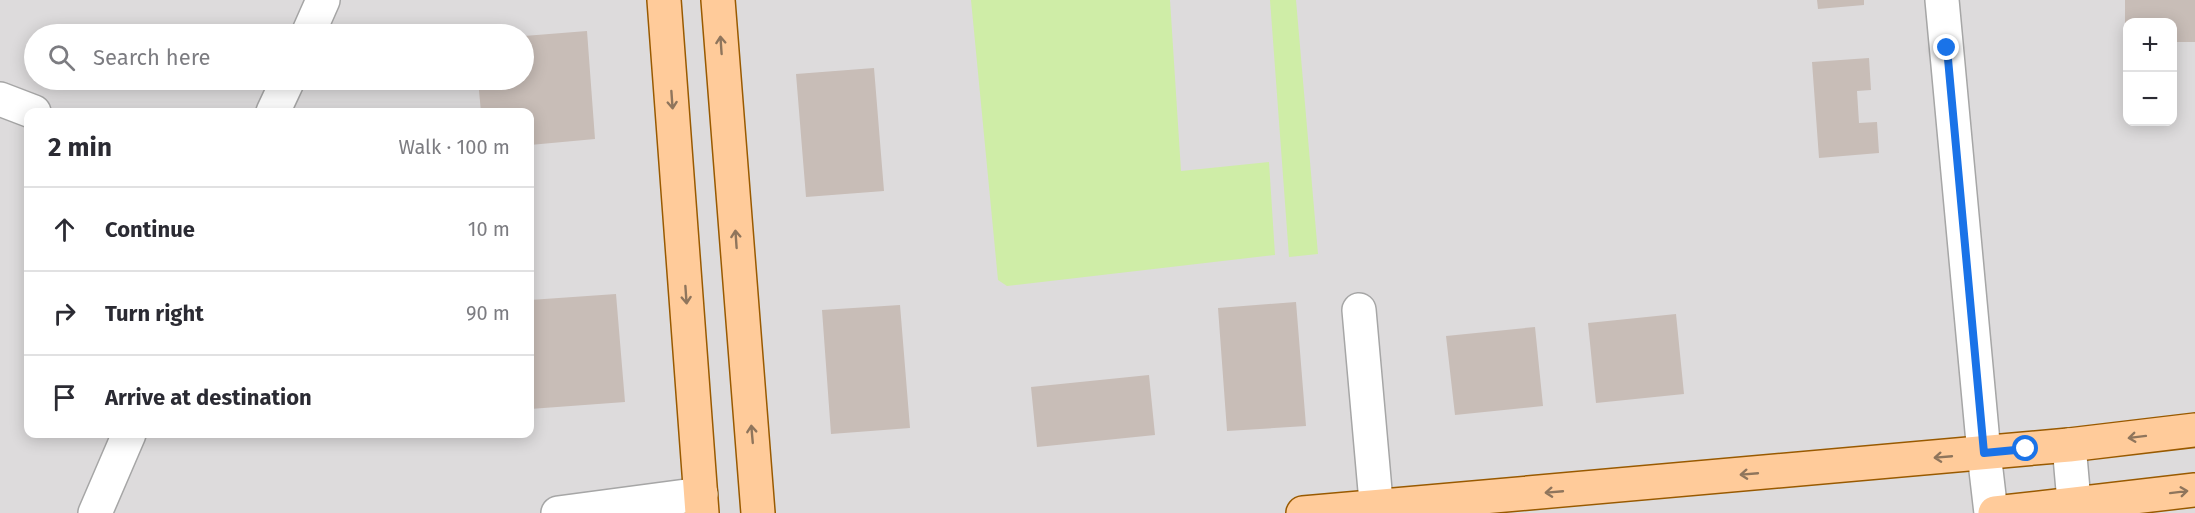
<!DOCTYPE html>
<meta charset="utf-8">
<style>
:root{--surface:#fff;--page:#f2f2f3;--text:#2b2b33;--muted:#7c7c81;--line:#e1e1e2}
body{margin:0;font-family:"Fira Sans",sans-serif;background:var(--page);color:var(--text)}
.controls{position:absolute;right:18px;top:18px;display:grid;overflow:hidden;border-radius:12px;box-shadow:0 3px 15px #0003}
.controls button{width:54px;height:54px;display:grid;place-items:center;padding:0;border:0;border-bottom:2px solid var(--line);background:var(--surface);color:var(--text);font:30px sans-serif}
.stop{position:absolute;width:18px;height:18px;margin:-14px;border:4px solid #1a73e8;border-radius:50%;background:#fff}
.stop.end{background:#1a73e8;border-color:#fff;box-shadow:0 2px 6px #0008}
.list{margin:0;padding:0;list-style:none}
h2{display:flex;justify-content:space-between;align-items:center;height:78px;margin:0;padding:0 24px;font-size:26px}
h2 small{font-size:20px;font-weight:400;color:var(--muted)}
.list li{display:grid;grid-template-columns:39px 1fr auto;gap:18px;align-items:center;box-sizing:border-box;height:84px;padding:0 24px;border-top:2px solid var(--line)}
.list b{display:block;font-size:22px;white-space:nowrap}
.list em{font-size:20px;font-style:normal;color:var(--muted)}
.icon{flex:none;width:33px;height:33px;fill:none;stroke:currentColor;stroke-width:2;stroke-linecap:round;stroke-linejoin:round}
.map{position:relative;flex:none;width:2195px;height:513px;overflow:hidden}
.search{position:absolute;background:var(--surface);box-shadow:0 3px 15px #0003;left:24px;top:24px;width:510px;height:66px;display:flex;align-items:center;gap:15px;box-sizing:border-box;padding:0 21px;border-radius:33px;color:var(--muted);font-size:22px}
.panel{position:absolute;background:var(--surface);box-shadow:0 3px 15px #0003;left:24px;top:108px;width:510px;height:330px;border-radius:12px}
.map>svg:first-child{display:block}
.residential{fill:#dddbdc;fill-rule:evenodd}
.grass{fill:#cfeda7}
.building{fill:#c8bdb7}
.lines{fill:none;stroke-linecap:round;stroke-linejoin:round}
.minor-casing{stroke:#a6a6a6;stroke-width:36}
.major-casing{stroke:#995a00;stroke-width:36}
.minor{stroke:#fff;stroke-width:33}
.major{stroke:#ffcb9a;stroke-width:33}
.oneway{stroke:#8f755c}
.route{stroke:#1a73e8;stroke-width:8}
</style>
<div class="map">
<svg width="2195" height="513" viewBox="0 0 2195 513">
<rect width="100%" height="100%" fill="#f0ebe4"/>
<path class="residential" d="M0 0H2195V513H0ZM2128 22H2172V122H2128ZM34 34H524V80H34ZM28 112H530V434H28Z"/>
<path class="grass" d="M971 0H1170L1181 171 1269 162 1275 255 1007 286 998 280Z
M1270 0H1296L1318 254 1289 257Z"/>
<path class="building" d="M1817 0H1864V5L1818 9Z
M2125 0H2195V42H2172V22H2128V29H2125Z
M587 31 595 139 530 145V112H481L478 80H524V36Z
M1869 58 1871 90 1857 91 1859 123 1877 122 1879 153 1819 158 1812 62Z
M874 68 884 191 806 197 796 74Z
M616 294 625 402 530 409V300Z
M1296 302 1306 426 1227 431 1218 308Z
M900 305 910 428 831 434 822 310Z
M1676 314 1684 394 1596 403 1588 323Z
M1535 327 1543 406 1455 415 1446 336Z
M1149 375 1155 435 1037 447 1031 387Z"/>
<g class="lines">
<g class="minor-casing">
<path id="minor" d="M1942 0 1984 453 1991 513
M308 34 323 0
M0 99 34 112
M273 112 288 80
M1359 310 1377 513
M2069 445 2075 513
M95 513 129 434
M558 513 701 494"/>
</g>
<g class="major-casing">
<path id="major" d="M664 0 702 513
M718 0 758 513
M1303 513 2069 445 2195 430
M1995 513 2195 490"/>
</g>
<use href="#minor" class="minor"/>
<use href="#major" class="major"/>
</g>
<defs><path id="oneway-shaft" d="M-6 0H5M1.5-3L5.5 0L1.5 3" fill="none" stroke-width="1.6" stroke-linecap="round" stroke-linejoin="round" transform="scale(1.5)"/></defs>
<g class="oneway">
<use href="#oneway-shaft" transform="translate(721 45) rotate(-94)"/>
<use href="#oneway-shaft" transform="translate(672 100) rotate(86)"/>
<use href="#oneway-shaft" transform="translate(736 239) rotate(-94)"/>
<use href="#oneway-shaft" transform="translate(686 295) rotate(86)"/>
<use href="#oneway-shaft" transform="translate(752 434) rotate(-95)"/>
<use href="#oneway-shaft" transform="translate(2137 437) rotate(173)"/>
<use href="#oneway-shaft" transform="translate(1943 457) rotate(175)"/>
<use href="#oneway-shaft" transform="translate(1749 474) rotate(175)"/>
<use href="#oneway-shaft" transform="translate(1554 492) rotate(175)"/>
<use href="#oneway-shaft" transform="translate(2179 492) rotate(-7)"/>
</g>
<g class="lines">
<path class="route" d="M1947 48 1984 453 2026 449"/>
</g>
</svg>
<div class="controls">
<button>+</button>
<button>−</button>
</div>
<div class="stop" style="left:2026px;top:449px"></div>
<div class="stop end" style="left:1947px;top:48px"></div>
<div class="search"><svg class="icon" aria-label="search" viewBox="0 0 24 24"><circle cx="10" cy="10" r="6"/><path d="M15 15l6 6"/></svg>Search here</div>
<section class="panel">
<h2>2 min<small>Walk · 100 m</small></h2>
<ul class="list">
<li><svg class="icon" aria-label="ahead" viewBox="0 0 24 24"><path d="M12 20V5M6 11l6-6 6 6"/></svg><div><b>Continue</b></div><em>10 m</em></li>
<li><svg class="icon" aria-label="right" viewBox="0 0 24 24"><path d="M7 20v-9h11M14 6l5 5-5 5"/></svg><div><b>Turn right</b></div><em>90 m</em></li>
<li><svg class="icon" aria-label="arrive" viewBox="0 0 24 24"><path d="M6 21V4h12l-3 4 3 4H6"/></svg><div><b>Arrive at destination</b></div></li>
</ul>
</section>
</div>
